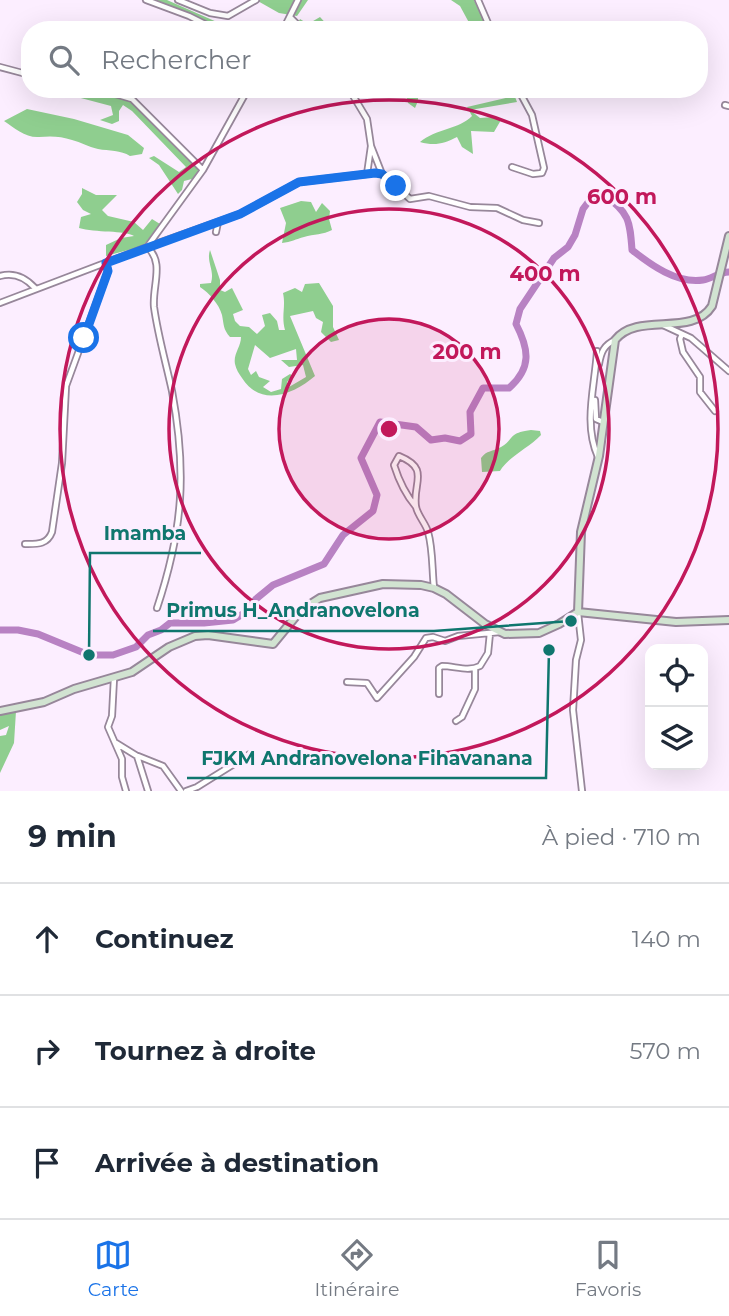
<!DOCTYPE html>
<html lang="fr">
<meta charset="utf-8">
<style>
:root{--surface:#fff;--page:#f6f6f7;--text:#1f2937;--muted:#747a83;--line:#e0e1e3;--accent:#1a73e8}
body{margin:0;font-family:Montserrat,sans-serif;background:var(--page);color:var(--text)}
.controls{position:absolute;right:21px;bottom:21px;display:grid;overflow:hidden;border-radius:14px;box-shadow:0 7px 28px #0002}
.controls button{width:63px;height:63px;display:grid;place-items:center;padding:0;border:0;border-bottom:2px solid var(--line);background:var(--surface);color:var(--text);font:35px sans-serif}
.stop{position:absolute;width:21px;height:21px;margin:-16px;border:5px solid #1a73e8;border-radius:50%;background:#fff}
.stop.end{background:#1a73e8;border-color:#fff;box-shadow:0 2px 7px #0008}
.list{margin:0;padding:0;list-style:none}
h2{display:flex;justify-content:space-between;align-items:center;height:91px;margin:0;padding:0 28px;font-size:30px}
h2 small{font-size:23px;font-weight:400;color:var(--muted)}
.list li{display:grid;grid-template-columns:46px 1fr auto;gap:21px;align-items:center;box-sizing:border-box;height:112px;padding:0 28px;border-top:2px solid var(--line)}
.list b{display:block;font-size:26px;white-space:nowrap}
.list em{font-size:23px;font-style:normal;color:var(--muted)}
.icon{flex:none;width:38px;height:38px;fill:none;stroke:currentColor;stroke-width:2;stroke-linecap:round;stroke-linejoin:round}
.map{position:relative;flex:none;width:729px;height:791px;overflow:hidden}
.search{position:absolute;background:var(--surface);box-shadow:0 7px 28px #0002;left:21px;right:21px;top:21px;height:77px;display:flex;align-items:center;gap:18px;box-sizing:border-box;padding:0 24px;border-radius:28px;color:var(--muted);font-size:26px}
.sheet{height:427px;background:var(--surface)}
nav{display:flex;justify-content:space-around;align-items:center;box-sizing:border-box;height:98px;border-top:2px solid var(--line);background:var(--surface);font-size:19px;color:var(--muted)}
nav a{display:grid;justify-items:center;gap:4px}
nav .on{color:var(--accent)}
.map>svg:first-child{display:block}
.forest{fill:#8fce8f;fill-rule:evenodd}
.lines{fill:none;stroke-linecap:round;stroke-linejoin:round}
.river{stroke:#b882c3;stroke-width:7}
.street-casing{stroke:#97879a;stroke-width:8}
.secondary-casing{stroke:#97879a;stroke-width:10}
.street{stroke:#fff;stroke-width:4.5}
.secondary{stroke:#d1e3d1;stroke-width:6}
.route{stroke:#1a73e8;stroke-width:9}
.ring{fill:none;stroke:#c2185b;stroke-width:3.5}
.centre{fill:#c2185b;stroke:#fceeff;stroke-width:3.5}
.ring-label{font-size:21px;text-anchor:middle;font-weight:bold;fill:#c2185b;stroke:#fceeff;stroke-width:6;stroke-linejoin:round;paint-order:stroke}
.leader{fill:none;stroke:#0f766e;stroke-width:2.5}
.callout-dot{fill:#0f766e;stroke:#fceeff;stroke-width:2.5}
.callout-label{font-size:19px;text-anchor:middle;font-weight:bold;fill:#0f766e;stroke:#fceeff;stroke-width:6;stroke-linejoin:round;paint-order:stroke}
</style>
<div class="map">
<svg width="729" height="791" viewBox="0 0 729 791">
<rect width="100%" height="100%" fill="#fceeff"/>
<path class="forest" d="M150 0H167L235 30H221L191 14Z
M256 0H308L297 16 279 13Z
M451 0H474L488 30H473L460 6Z
M320 17 332 30H294L300 19 308 24Z
M61 89H121L137 99 203 167 192 179 184 181 182 190 178 194 159 165 149 158 154 156 179 172 186 167 132 111 123 105 119 111V121L112 124 100 120 113 115 111 106 77 97Z
M401 89H418V101L415 108 408 103 406 93Z
M506 89H512L517 102 470 110 480 118 494 117 501 120 494 132 471 131 473 154 462 147 457 137C444 144 434 146 420 142 435 129 460 129 472 116L467 107 510 97Z
M27 109 74 119 128 135 144 148 142 154 130 156C121 150 109 151 98 149 88 147 81 142 72 140 61 136 50 136 39 137 26 138 14 128 4 121Z
M82 188 96 195H117L102 210 108 216 134 222 143 230 152 219 160 224 143 246 106 256V245L121 238 134 236C125 230 95 233 79 228L81 217 91 214 83 210 77 202 82 194Z
M301 201 311 202 316 212 322 203 330 211 329 219 332 230C323 235 314 234 304 237 296 239 291 242 282 243L286 223 280 208Z
M210 250 220 280V290L225 292 232 288 243 310 233 314 235 321 240 326 249 327 257 334 265 326 262 315 270 313 277 321 279 330H285C281 316 286 307 283 293L295 288 302 292 305 284 319 283 333 306V327L339 340 331 342 321 332 323 322 316 318 313 311 290 316 315 376C294 394 261 408 242 378 239 374 236 369 235 364 233 354 241 347 241 337H230C223 329 224 325 222 315 219 304 209 293 200 287V284L211 283C215 270 206 262 210 250ZM255 345 270 358 296 349 297 360H281L289 367 303 365 306 377 289 387 287 382 293 376 290 374 282 379 281 389 271 392 263 387 270 381 259 377 256 371 251 375 248 369Z
M531 430 540 431 541 435C529 448 509 456 500 471L482 472 481 458C487 450 492 452 501 447 515 439 507 433 531 430Z
M16 711 14 743 0 773V736L6 735 9 726 0 730V714Z"/>
<g class="lines">
<path class="river" d="M0 630H18L38 634 89 655H113L136 647 148 635 161 630 170 623H204L233 620 246 612 256 599 273 585 324 564 343 535 373 511 377 495 361 458 380 422 416 427 431 440 445 438 460 441 471 434 470 412 483 388H509C532 368 529 349 516 324L520 309 554 258 568 247 575 235 583 209 592 197 604 195C629 212 630 221 632 250 651 265 677 284 703 280 712 279 719 272 729 272"/>
<g class="street-casing">
<path id="street" d="M146 0 189 16 217 30
M178 0 210 13 228 16 256 0
M478 0 491 30
M290 17 303 30
M283 30 298 0
M0 67 30 75
M98 89 132 99 203 170
M349 89 367 119 371 146 382 174 410 199 429 196 470 207 497 208 523 220 539 223
M725 105 729 106
M512 167 533 174 542 173 544 168 532 115 518 89
M216 232 218 222
M0 276C14 272 26 278 35 288
M0 303 147 247 203 170 248 89
M663 325 691 338 729 371
M682 334 680 339 683 352 700 377V392L715 411
M597 351C595 386 583 424 598 457
M599 364C601 352 604 345 615 340
M595 400 596 419 603 422
M416 507C405 494 399 481 394 465L399 456C431 469 412 483 416 507 418 516 426 524 428 532 433 549 432 570 434 588
M25 544C37 544 47 545 52 532L62 463 66 386 108 271 106 263
M157 608C183 530 187 472 172 391 166 363 158 336 154 307 152 286 165 262 147 247L240 214 299 182 367 174 371 146
M578 613 581 640 576 660 573 710 582 791
M114 678 112 716 108 727 122 759V777L126 791
M347 682 367 683 377 698 414 657 426 638 433 637 445 641 458 636 500 632
M439 694V668L442 666C455 666 468 672 480 666L488 653 490 633
M456 721 462 717 475 689V669
M116 743 137 756 148 791
M138 756 163 766 181 791
M186 791 197 787 250 754"/>
</g>
<g class="secondary-casing">
<path id="secondary" d="M578 612 581 532 599 456 615 340C638 311 692 338 712 306L729 236
M0 711 44 702 74 689 132 672 169 647 195 636 208 635 273 644 301 610 320 598 383 584 421 585 434 588 446 594 485 624 505 634 539 633 559 624 578 612 676 622 729 620"/>
</g>
<use href="#street" class="street"/>
<use href="#secondary" class="secondary"/>
</g>
<g class="lines">
<path class="route" d="M84 338 108 271 106 263 240 214 299 182 375 173 382 174 396 186"/>
</g>
<circle cx="389" cy="429" r="110" fill="#c2185b" fill-opacity=".12"/>
<g class="ring">
<circle cx="389" cy="429" r="110"/>
<circle cx="389" cy="429" r="220"/>
<circle cx="389" cy="429" r="329"/>
</g>
<circle cx="389" cy="429" r="10" class="centre"/>
<g class="ring-label">
<text x="622" y="204">600 m</text>
<text x="545" y="281">400 m</text>
<text x="467" y="359">200 m</text>
</g>
<path class="leader" d="M89 655L90 553H201M571 621L434 631H153M549 650L546 778H187"/>
<g class="callout-dot">
<circle cx="89" cy="655" r="7"/>
<circle cx="571" cy="621" r="7"/>
<circle cx="549" cy="650" r="7"/>
</g>
<g class="callout-label">
<text x="145" y="540">Imamba</text>
<text x="293" y="617">Primus H_Andranovelona</text>
<text x="367" y="765">FJKM Andranovelona Fihavanana</text>
</g>
</svg>
<div class="controls">
<button><svg class="icon" aria-label="locate" viewBox="0 0 24 24"><circle cx="12" cy="12" r="6"/><path d="M12 2v4M12 18v4M2 12h4M18 12h4"/></svg></button>
<button><svg class="icon" aria-label="layers" viewBox="0 0 24 24"><path d="M12 4l9 5-9 5-9-5zM3 14l9 5 9-5"/></svg></button>
</div>
<div class="stop" style="left:84px;top:338px"></div>
<div class="stop end" style="left:396px;top:186px"></div>
<div class="search"><svg class="icon" aria-label="search" viewBox="0 0 24 24"><circle cx="10" cy="10" r="6"/><path d="M15 15l6 6"/></svg>Rechercher</div>
</div>
<section class="sheet">
<h2>9 min<small>À pied · 710 m</small></h2>
<ul class="list">
<li><svg class="icon" aria-label="ahead" viewBox="0 0 24 24"><path d="M12 20V5M6 11l6-6 6 6"/></svg><div><b>Continuez</b></div><em>140 m</em></li>
<li><svg class="icon" aria-label="right" viewBox="0 0 24 24"><path d="M7 20v-9h11M14 6l5 5-5 5"/></svg><div><b>Tournez à droite</b></div><em>570 m</em></li>
<li><svg class="icon" aria-label="arrive" viewBox="0 0 24 24"><path d="M6 21V4h12l-3 4 3 4H6"/></svg><div><b>Arrivée à destination</b></div></li>
</ul>
</section>
<nav>
<a class="on"><svg class="icon" aria-label="map" viewBox="0 0 24 24"><path d="M3 6l6-2 6 2 6-2v14l-6 2-6-2-6 2zM9 4v14M15 6v14"/></svg>Carte</a>
<a><svg class="icon" aria-label="directions" viewBox="0 0 24 24"><path d="M12 3l9 9-9 9-9-9zM9 14v-3h6M13 9l2 2-2 2"/></svg>Itinéraire</a>
<a><svg class="icon" aria-label="saved" viewBox="0 0 24 24"><path d="M7 4h10v16l-5-4-5 4z"/></svg>Favoris</a>
</nav>
